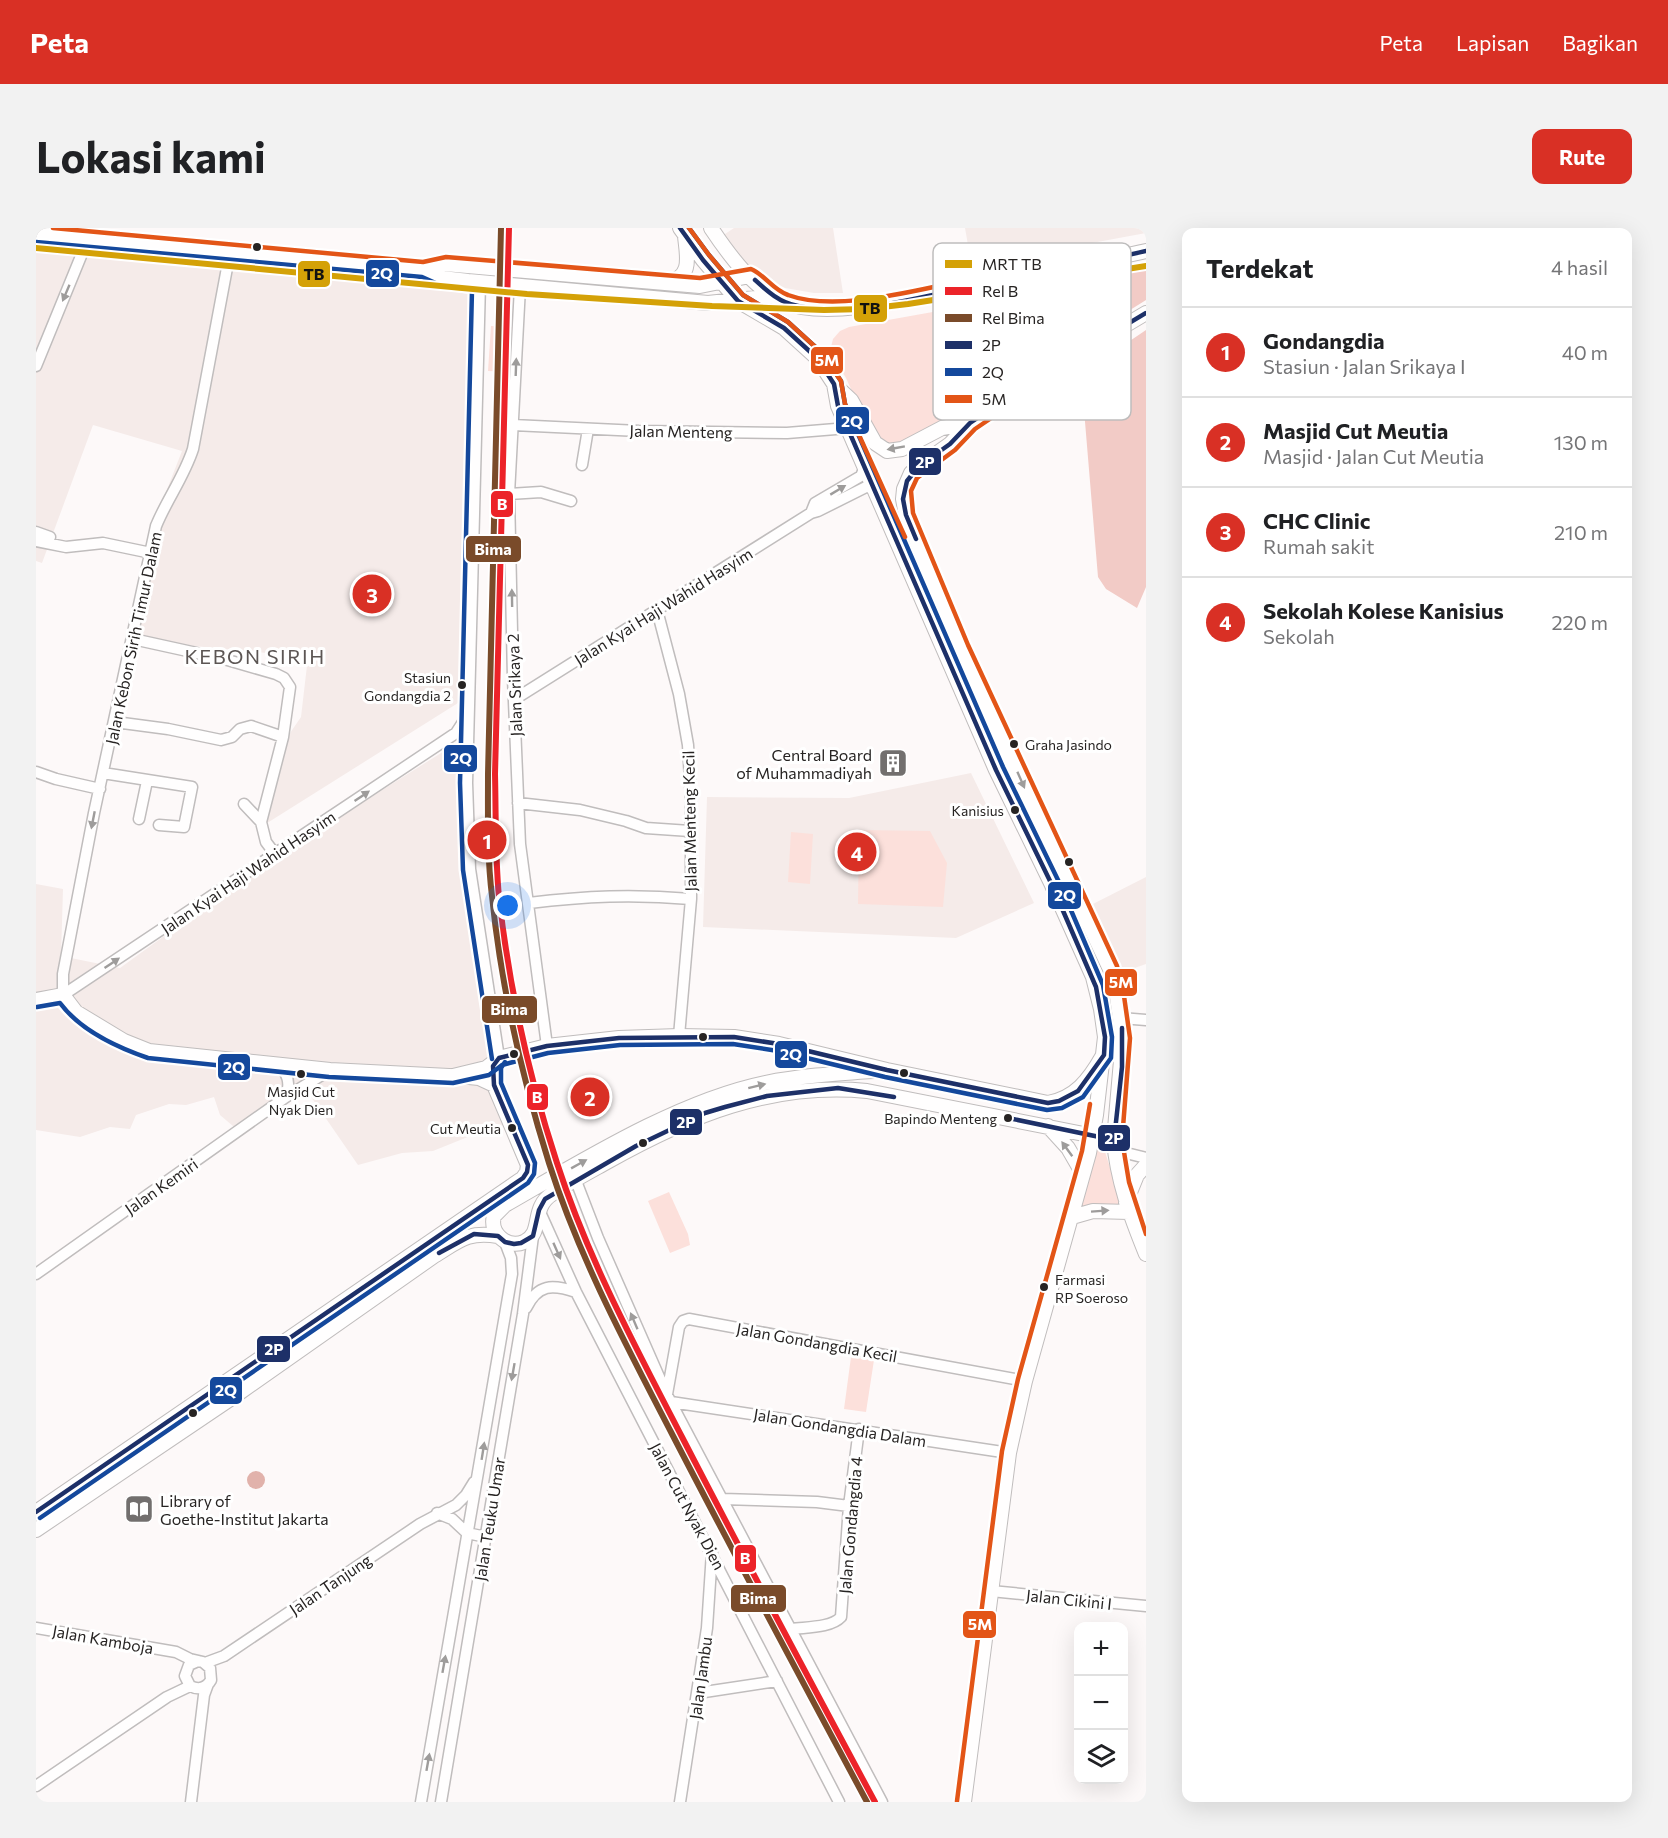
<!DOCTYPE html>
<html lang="id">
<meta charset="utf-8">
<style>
:root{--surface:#fff;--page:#f2f2f2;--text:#202124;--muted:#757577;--line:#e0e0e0;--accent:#d93025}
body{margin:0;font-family:Commissioner,sans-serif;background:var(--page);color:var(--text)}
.controls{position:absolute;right:18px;bottom:18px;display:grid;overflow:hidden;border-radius:12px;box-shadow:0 6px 24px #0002}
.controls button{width:54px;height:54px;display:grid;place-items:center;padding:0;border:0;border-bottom:2px solid var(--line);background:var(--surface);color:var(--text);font:30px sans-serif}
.you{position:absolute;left:472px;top:678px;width:21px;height:21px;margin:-15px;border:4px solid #fff;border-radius:50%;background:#1a73e8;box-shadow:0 0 0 9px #1a73e833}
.badge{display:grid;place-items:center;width:39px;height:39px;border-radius:50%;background:var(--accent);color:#fff;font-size:20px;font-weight:700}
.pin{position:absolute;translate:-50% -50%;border:3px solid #fff;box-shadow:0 2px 6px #0006}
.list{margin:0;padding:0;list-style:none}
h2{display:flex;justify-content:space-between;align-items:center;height:78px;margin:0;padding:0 24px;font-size:26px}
h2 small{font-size:20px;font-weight:400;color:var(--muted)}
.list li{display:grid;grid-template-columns:39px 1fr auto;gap:18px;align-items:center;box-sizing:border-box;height:90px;padding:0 24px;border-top:2px solid var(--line)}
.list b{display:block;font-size:22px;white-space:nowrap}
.list p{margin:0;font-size:20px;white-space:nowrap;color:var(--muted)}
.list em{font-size:20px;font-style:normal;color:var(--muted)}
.icon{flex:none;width:33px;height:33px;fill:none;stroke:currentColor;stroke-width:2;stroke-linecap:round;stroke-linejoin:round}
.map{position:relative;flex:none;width:1110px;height:1574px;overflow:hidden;border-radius:12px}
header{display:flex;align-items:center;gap:36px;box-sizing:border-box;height:84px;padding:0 30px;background:var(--accent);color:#fff}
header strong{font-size:28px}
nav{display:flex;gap:33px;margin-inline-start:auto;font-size:21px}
.intro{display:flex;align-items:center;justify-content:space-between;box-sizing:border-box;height:144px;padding:0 36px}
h1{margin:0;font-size:42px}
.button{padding:15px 27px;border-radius:12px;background:var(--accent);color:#fff;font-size:21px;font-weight:700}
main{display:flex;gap:36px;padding:0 36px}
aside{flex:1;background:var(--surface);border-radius:12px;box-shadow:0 6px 24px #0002}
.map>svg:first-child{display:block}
.built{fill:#f5ebe9}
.green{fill:#fce0db}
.forest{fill:#f2cbc6}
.water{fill:#e1b2ab}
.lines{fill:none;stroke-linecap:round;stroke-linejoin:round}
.minor-casing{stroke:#c0bdbd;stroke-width:13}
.major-casing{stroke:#c0bdbd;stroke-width:16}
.minor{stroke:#fffefe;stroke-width:10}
.major{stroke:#fffefe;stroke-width:14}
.bus-1-casing{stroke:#fff;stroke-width:9}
.bus-2-casing{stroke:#fff;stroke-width:9}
.bus-3-casing{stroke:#fff;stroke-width:9}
.bus-1{stroke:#1d3068;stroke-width:4.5}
.bus-2{stroke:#14489c;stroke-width:4.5}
.bus-3{stroke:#e35517;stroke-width:4.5}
.rail-1-casing{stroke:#fff;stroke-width:10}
.rail-2-casing{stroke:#fff;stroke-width:10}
.rail-1{stroke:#ec2329;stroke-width:6}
.rail-2{stroke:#7a4b2a;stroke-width:6}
.metro-1-casing{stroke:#fff;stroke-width:10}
.metro-1{stroke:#d4a107;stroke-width:6}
.oneway{fill:#9e9c9b}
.bus-dot{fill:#272423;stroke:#fff;stroke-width:2}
.labels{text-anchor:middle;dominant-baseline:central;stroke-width:6;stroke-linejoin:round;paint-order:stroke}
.bus-label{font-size:14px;fill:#272423;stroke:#fff;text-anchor:end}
.street-label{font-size:16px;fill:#272423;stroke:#fff}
.poi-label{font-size:16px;fill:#272423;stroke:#fff;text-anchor:end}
.quarter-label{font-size:20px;letter-spacing:1.5px;fill:#5c5654;stroke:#fff}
.key{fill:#fff;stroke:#bebdbd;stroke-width:1.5}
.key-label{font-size:16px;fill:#272423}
.line-badge{stroke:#fff;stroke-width:2}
.badge-label{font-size:16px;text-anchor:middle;font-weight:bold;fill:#fff}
.pale-badge-label{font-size:16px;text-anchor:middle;font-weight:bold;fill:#111}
</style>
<header>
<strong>Peta</strong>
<nav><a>Peta</a><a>Lapisan</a><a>Bagikan</a></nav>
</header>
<div class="intro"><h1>Lokasi kami</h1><a class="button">Rute</a></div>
<main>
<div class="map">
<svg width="1110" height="1574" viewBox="0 0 1110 1574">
<rect width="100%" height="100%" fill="#fdf9f9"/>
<path class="built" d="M698 0H797L807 65H778L749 60 721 46 701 28 686 8Z
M929 0H1110V5L991 27 936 40Z
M0 20 434 64 422 475 228 597 239 527 265 489 272 429 96 412 116 300 146 223 57 197 6 335 0 333Z
M421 515 439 688 467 903 449 902 397 923 366 925 322 937 271 863 204 904 184 887 178 869 150 877 133 876 100 887 94 901 74 899 44 909 0 902V656L27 661 25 728 84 740 222 640Z
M935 545 998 675 920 710 667 699 671 569 813 570Z
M1110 649V736L1087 744 1053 678Z"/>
<path class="green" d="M958 73C977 75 989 99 990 117 991 125 987 133 984 141L871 214 850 218 833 201 810 150 798 130 795 119 797 111 804 103 813 99Z
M455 98 476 99 474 144 452 143Z
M823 602 894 603 911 635 907 679 822 676Z
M755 604 777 606 774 656 752 654Z
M1065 911 1087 981 1043 982 1053 945Z
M633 964 652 1006 654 1017 634 1025 612 973Z
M815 1129 838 1132 830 1184 808 1181Z"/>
<path class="forest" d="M1110 37V72L1016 131C1013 104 1006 82 988 61Z
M1110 102V359L1101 380 1070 361 1062 349 1045 146Z"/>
<path class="water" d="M211 1252a9 9 0 1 1 18 0a9 9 0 1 1-18 0Z"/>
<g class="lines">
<g class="minor-casing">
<path id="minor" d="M444 55 431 555 434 641 463 830
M484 59 473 266 477 450 484 616 511 818
M0 138 52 11
M477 197 603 203 751 205 812 200
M546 237 552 201
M473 266 505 264 535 273
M775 285 779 275 825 248 829 239
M0 304 14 309
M0 313 30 319 67 315 115 325
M621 382 643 466 652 517 655 570V671L643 808
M97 411 188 431 240 446 248 450 254 459 247 509 225 594 230 614 239 626
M479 471 775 285 782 283 830 259 839 260
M79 494 132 501 185 512 196 509 204 501 215 498 247 509
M0 544 20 551 64 561
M67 545 156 559 148 599 123 597
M482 575 544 582 590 593 610 600 654 603
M208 576 225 594
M103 591 111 553
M493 675C550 668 597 666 655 671
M27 767V746L58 585 120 298C131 271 148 249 157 221L194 24
M27 767 420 505 431 488
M1085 790 1110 792
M241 836C252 845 255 855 250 869
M1078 922 1110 930
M540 953 562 1010 631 1167 846 1574
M503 982 540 1064 803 1574
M0 1046 250 869 294 842
M490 1080C502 1056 516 1056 540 1064
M631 1166 643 1099 647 1093 653 1091 989 1153
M635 1174 973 1225
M687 1271 781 1274 813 1278
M401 1285 416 1291 431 1305 450 1309
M955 1363 1110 1378
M0 1400 140 1424 154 1431 167 1434 174 1440 175 1452C170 1461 162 1462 154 1458L149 1448 153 1437 162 1433
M756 1401C770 1399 795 1400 805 1389L813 1278 823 1201
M169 1435 188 1428 384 1296 420 1277 430 1267 438 1254
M662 1465 741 1453
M0 1558 131 1469 154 1458
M155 1574 168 1467 172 1456
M385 1574C415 1398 447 1222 476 1046L475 1030 469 1014
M405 1574 487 1086 497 1008
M644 1574 671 1400 676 1324"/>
</g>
<g class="major-casing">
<path id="major" d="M644 0 667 32 702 73 748 100 781 130 798 156 802 178 960 542 1015 655 1057 749 1065 781 1069 809 1060 887 1053 925 989 1153 973 1225 928 1574
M675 0C693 27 717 60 748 74 791 93 885 68 932 59 991 47 1051 36 1110 23
M0 6 388 42 406 50 432 53 672 75 737 68
M388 42 409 36 664 58 714 48
M632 55C657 48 651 29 649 8
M957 56C970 58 974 63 983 73 1007 100 1006 123 993 155
M1110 85 993 155 934 195 914 216 883 238 875 245 868 261 867 271 870 287 925 420 979 539 1074 741 1081 769 1087 810 1078 912C1081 952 1095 989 1110 1026
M798 156 815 172 839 215 851 223 866 221 906 200 934 195
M0 772 27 767 40 784 88 813 113 823 294 842 433 849 443 850 458 857
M851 842C811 845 769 847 729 855 642 873 546 933 469 977L458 988C453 1005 471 1021 488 1014 508 1005 494 980 516 966 534 954 553 944 571 934 653 888 734 854 831 863L1078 912
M417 848 450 840 463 830 511 818 583 810 643 808 698 809 743 816 851 842 1012 875C1039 870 1053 852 1066 829
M1012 898 1032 920 1047 946
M1090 974 1101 947 1110 937
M1036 989 1057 983 1093 984
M0 1284 487 950 491 944 492 937 458 857 457 838 463 830
M0 1302 203 1165 398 1028C423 1013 431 1003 462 1008"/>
</g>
<use href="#minor" class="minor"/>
<use href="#major" class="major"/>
<g class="bus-1-casing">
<path id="bus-1" d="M719 52C731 63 744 75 762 78 818 89 879 70 934 59 993 47 1052 36 1110 23
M880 311 870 287 867 271 871 253 883 238 914 216 934 195 993 155 1110 85
M972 890 1078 912 1086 839V800
M403 1025 438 1006 462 1008 469 1014 478 1016 485 1015 497 1008 503 982 509 971 600 918 669 885 689 879 731 868 802 860 858 869
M0 1284 487 950 491 944 492 937 458 857 457 838 463 830 511 818 583 810 698 809 743 816 851 842 1012 875 1023 873 1042 863 1068 827 1069 809 1060 759 1015 655 960 542 802 178 798 156 781 130 748 100 702 73 667 32 644 0"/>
</g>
<g class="bus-2-casing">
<path id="bus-2" d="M0 14 386 49 404 57 436 62 424 555 427 642 456 831
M1 779 24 775C44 802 80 819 112 830L293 849 417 855 453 847 466 837 512 825 584 817 697 816 742 823 849 849 1011 882 1026 880 1047 869 1075 830 1076 809 1067 757 1022 652 967 539 809 176 805 153 786 125 752 94 707 67 673 27 653 0
M4 1290 492 955 498 946 499 935 465 855V840L469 834"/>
</g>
<g class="bus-3-casing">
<path id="bus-3" d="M17 0 387 34 410 29 664 50 715 41C729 47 737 62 752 67 804 86 888 59 942 50L955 49 973 52 998 79 1005 91 1008 105V136L998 161 939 201 919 222 881 250 875 263 877 285 932 417 1081 738 1088 768 1094 810 1086 912 1093 954 1110 1006
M653 0 673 27 707 67 752 94 786 125 805 153 809 176 869 309
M921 1573 966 1223 982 1151 1046 923 1054 876"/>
</g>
<use href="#bus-1" class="bus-1"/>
<use href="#bus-2" class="bus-2"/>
<use href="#bus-3" class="bus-3"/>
<g class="rail-1-casing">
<path id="rail-1" d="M473 0 459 546C460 587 459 628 463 669 473 759 493 849 521 935 552 1031 600 1120 646 1209 709 1331 774 1453 839 1574"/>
</g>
<g class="rail-2-casing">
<path id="rail-2" d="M465 0 452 546C452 587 451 628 456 668 465 759 486 849 513 935 543 1029 590 1117 635 1204 699 1328 765 1451 831 1574"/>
</g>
<use href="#rail-1" class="rail-1"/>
<use href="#rail-2" class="rail-2"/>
<g class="metro-1-casing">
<path id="metro-1" d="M0 20 491 66 676 78 788 82 829 81 872 76 1110 38"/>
</g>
<use href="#metro-1" class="metro-1"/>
</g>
<defs><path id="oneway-solid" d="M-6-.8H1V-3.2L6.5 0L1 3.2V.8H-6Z" transform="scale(1.5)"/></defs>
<g class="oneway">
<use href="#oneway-solid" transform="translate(30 65) rotate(113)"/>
<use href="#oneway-solid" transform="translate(480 139) rotate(-88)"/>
<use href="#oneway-solid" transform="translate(860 220) rotate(170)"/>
<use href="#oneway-solid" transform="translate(802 262) rotate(-31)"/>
<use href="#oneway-solid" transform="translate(476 370) rotate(-91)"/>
<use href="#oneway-solid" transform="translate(985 552) rotate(66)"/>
<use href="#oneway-solid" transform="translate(326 568) rotate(-34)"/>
<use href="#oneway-solid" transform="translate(57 592) rotate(101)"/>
<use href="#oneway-solid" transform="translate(76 735) rotate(-34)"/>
<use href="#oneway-solid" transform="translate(721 858) rotate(-14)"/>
<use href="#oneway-solid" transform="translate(1031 921) rotate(-126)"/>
<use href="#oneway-solid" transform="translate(543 936) rotate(-29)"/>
<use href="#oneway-solid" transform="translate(1064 983) rotate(-4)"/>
<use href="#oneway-solid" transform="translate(521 1023) rotate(66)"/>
<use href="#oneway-solid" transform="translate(598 1093) rotate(-113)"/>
<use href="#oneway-solid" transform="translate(477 1144) rotate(100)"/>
<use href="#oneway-solid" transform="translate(447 1223) rotate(-81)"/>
<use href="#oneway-solid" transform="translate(408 1436) rotate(-80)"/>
<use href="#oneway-solid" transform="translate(392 1534) rotate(-80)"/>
</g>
<defs>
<g id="building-square" transform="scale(1.5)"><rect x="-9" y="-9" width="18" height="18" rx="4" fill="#726f6e" stroke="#fff"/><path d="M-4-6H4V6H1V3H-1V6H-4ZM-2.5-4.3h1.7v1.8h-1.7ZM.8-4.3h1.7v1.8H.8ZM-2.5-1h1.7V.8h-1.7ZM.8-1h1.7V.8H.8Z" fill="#fff"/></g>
<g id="library-square" transform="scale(1.5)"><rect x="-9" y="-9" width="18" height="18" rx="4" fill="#726f6e" stroke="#fff"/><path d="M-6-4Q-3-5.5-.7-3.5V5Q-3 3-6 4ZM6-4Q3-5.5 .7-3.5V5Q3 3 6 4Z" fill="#fff"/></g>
</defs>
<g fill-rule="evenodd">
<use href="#building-square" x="857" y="535"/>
<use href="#library-square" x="103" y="1281"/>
</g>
<g class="bus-dot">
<circle cx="221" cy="19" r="5"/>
<circle cx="426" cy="457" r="5"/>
<circle cx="978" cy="516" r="5"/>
<circle cx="979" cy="582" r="5"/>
<circle cx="1033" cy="634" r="5"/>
<circle cx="667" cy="809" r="5"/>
<circle cx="478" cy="826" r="5"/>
<circle cx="868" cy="845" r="5"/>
<circle cx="265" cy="846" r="5"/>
<circle cx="972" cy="890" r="5"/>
<circle cx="476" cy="900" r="5"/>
<circle cx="607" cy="915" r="5"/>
<circle cx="1008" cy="1059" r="5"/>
<circle cx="157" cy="1185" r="5"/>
</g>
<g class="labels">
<g class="bus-label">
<text x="415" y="449">Stasiun<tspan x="415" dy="18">Gondangdia 2</tspan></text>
<text x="989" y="516" text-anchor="start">Graha Jasindo</text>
<text x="968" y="582">Kanisius</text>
<text x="265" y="863" text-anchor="middle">Masjid Cut<tspan x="265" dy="18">Nyak Dien</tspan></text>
<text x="961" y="890">Bapindo Menteng</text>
<text x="465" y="900">Cut Meutia</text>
<text x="1019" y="1051" text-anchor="start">Farmasi<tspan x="1019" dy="18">RP Soeroso</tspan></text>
</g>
<g class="street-label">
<text transform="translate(645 203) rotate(1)">Jalan Menteng</text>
<text transform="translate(627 378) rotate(-32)">Jalan Kyai Haji Wahid Hasyim</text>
<text transform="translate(97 410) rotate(-78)">Jalan Kebon Sirih Timur Dalam</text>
<text transform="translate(478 457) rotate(-92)">Jalan Srikaya 2</text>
<text transform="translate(653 593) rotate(-91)">Jalan Menteng Kecil</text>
<text transform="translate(212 644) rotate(-34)">Jalan Kyai Haji Wahid Hasyim</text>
<text transform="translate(125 958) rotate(-35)">Jalan Kemiri</text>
<text transform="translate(781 1114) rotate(10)">Jalan Gondangdia Kecil</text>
<text transform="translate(804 1199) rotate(9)">Jalan Gondangdia Dalam</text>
<text transform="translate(652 1278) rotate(62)">Jalan Cut Nyak Dien</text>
<text transform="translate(453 1291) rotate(-81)">Jalan Teuku Umar</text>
<text transform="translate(814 1297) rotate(-85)">Jalan Gondangdia 4</text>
<text transform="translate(294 1356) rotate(-34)">Jalan Tanjung</text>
<text transform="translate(1033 1371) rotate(6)">Jalan Cikini I</text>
<text transform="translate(67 1411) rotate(10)">Jalan Kamboja</text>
<text transform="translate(664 1450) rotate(-82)">Jalan Jambu</text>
</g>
<g class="poi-label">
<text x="836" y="526">Central Board<tspan x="836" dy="18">of Muhammadiyah</tspan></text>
<text x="124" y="1272" text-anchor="start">Library of<tspan x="124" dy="18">Goethe-Institut Jakarta</tspan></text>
</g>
<g class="quarter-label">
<text x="219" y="428">KEBON SIRIH</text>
</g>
</g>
<rect x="897" y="15" width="198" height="177" rx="9" class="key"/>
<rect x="909" y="32" width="27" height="8" fill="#d4a107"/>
<rect x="909" y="59" width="27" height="8" fill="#ec2329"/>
<rect x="909" y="86" width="27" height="8" fill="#7a4b2a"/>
<rect x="909" y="113" width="27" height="8" fill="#1d3068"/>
<rect x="909" y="140" width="27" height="8" fill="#14489c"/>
<rect x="909" y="167" width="27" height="8" fill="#e35517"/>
<g class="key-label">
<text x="946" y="42">MRT TB</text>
<text x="946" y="69">Rel B</text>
<text x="946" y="96">Rel Bima</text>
<text x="946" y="123">2P</text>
<text x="946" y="150">2Q</text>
<text x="946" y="177">5M</text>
</g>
<g class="line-badge">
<rect x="329" y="31" width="35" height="29" rx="6" fill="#14489c"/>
<rect x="261" y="32" width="34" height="28" rx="6" fill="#d4a107"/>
<rect x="817" y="66" width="35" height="29" rx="6" fill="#d4a107"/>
<rect x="774" y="118" width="34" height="29" rx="6" fill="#e35517"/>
<rect x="799" y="178" width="35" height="29" rx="6" fill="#14489c"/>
<rect x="872" y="219" width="34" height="29" rx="6" fill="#1d3068"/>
<rect x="454" y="262" width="24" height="28" rx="6" fill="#ec2329"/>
<rect x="429" y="307" width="57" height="28" rx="6" fill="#7a4b2a"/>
<rect x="407" y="516" width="35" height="29" rx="6" fill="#14489c"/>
<rect x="1011" y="653" width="35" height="29" rx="6" fill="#14489c"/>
<rect x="1068" y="740" width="34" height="29" rx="6" fill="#e35517"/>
<rect x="445" y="767" width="57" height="29" rx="6" fill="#7a4b2a"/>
<rect x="738" y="812" width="34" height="29" rx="6" fill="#14489c"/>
<rect x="181" y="825" width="34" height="28" rx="6" fill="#14489c"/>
<rect x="490" y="855" width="23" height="28" rx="6" fill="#ec2329"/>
<rect x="633" y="880" width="34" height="28" rx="6" fill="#1d3068"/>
<rect x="1061" y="896" width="34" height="28" rx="6" fill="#1d3068"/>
<rect x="220" y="1107" width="35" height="28" rx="6" fill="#1d3068"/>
<rect x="173" y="1148" width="34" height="29" rx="6" fill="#14489c"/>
<rect x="698" y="1316" width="23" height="29" rx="6" fill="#ec2329"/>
<rect x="694" y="1356" width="57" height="29" rx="6" fill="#7a4b2a"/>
<rect x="926" y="1382" width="35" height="29" rx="6" fill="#e35517"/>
</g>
<g class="badge-label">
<text x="346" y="51">2Q</text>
<text x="791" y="138">5M</text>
<text x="816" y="199">2Q</text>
<text x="889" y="240">2P</text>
<text x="466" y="282">B</text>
<text x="457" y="327">Bima</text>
<text x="425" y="536">2Q</text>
<text x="1029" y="673">2Q</text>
<text x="1085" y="760">5M</text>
<text x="473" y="787">Bima</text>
<text x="755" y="832">2Q</text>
<text x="198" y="845">2Q</text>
<text x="501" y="875">B</text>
<text x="650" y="900">2P</text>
<text x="1078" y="916">2P</text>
<text x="238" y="1127">2P</text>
<text x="190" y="1168">2Q</text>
<text x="709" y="1336">B</text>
<text x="722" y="1376">Bima</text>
<text x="944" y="1402">5M</text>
</g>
<g class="pale-badge-label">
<text x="278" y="52">TB</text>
<text x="834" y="86">TB</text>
</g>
</svg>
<div class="controls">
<button>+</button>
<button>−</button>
<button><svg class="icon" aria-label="layers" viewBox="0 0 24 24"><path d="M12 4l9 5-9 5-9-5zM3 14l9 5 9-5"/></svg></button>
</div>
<div class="you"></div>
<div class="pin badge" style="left:451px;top:612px">1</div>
<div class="pin badge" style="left:554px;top:869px">2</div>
<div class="pin badge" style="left:336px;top:366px">3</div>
<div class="pin badge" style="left:821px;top:624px">4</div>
</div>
<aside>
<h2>Terdekat<small>4 hasil</small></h2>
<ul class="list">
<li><span class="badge">1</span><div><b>Gondangdia</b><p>Stasiun · Jalan Srikaya I</p></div><em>40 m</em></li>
<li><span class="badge">2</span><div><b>Masjid Cut Meutia</b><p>Masjid · Jalan Cut Meutia</p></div><em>130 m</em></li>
<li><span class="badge">3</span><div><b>CHC Clinic</b><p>Rumah sakit</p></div><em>210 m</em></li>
<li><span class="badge">4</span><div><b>Sekolah Kolese Kanisius</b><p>Sekolah</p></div><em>220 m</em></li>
</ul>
</aside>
</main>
